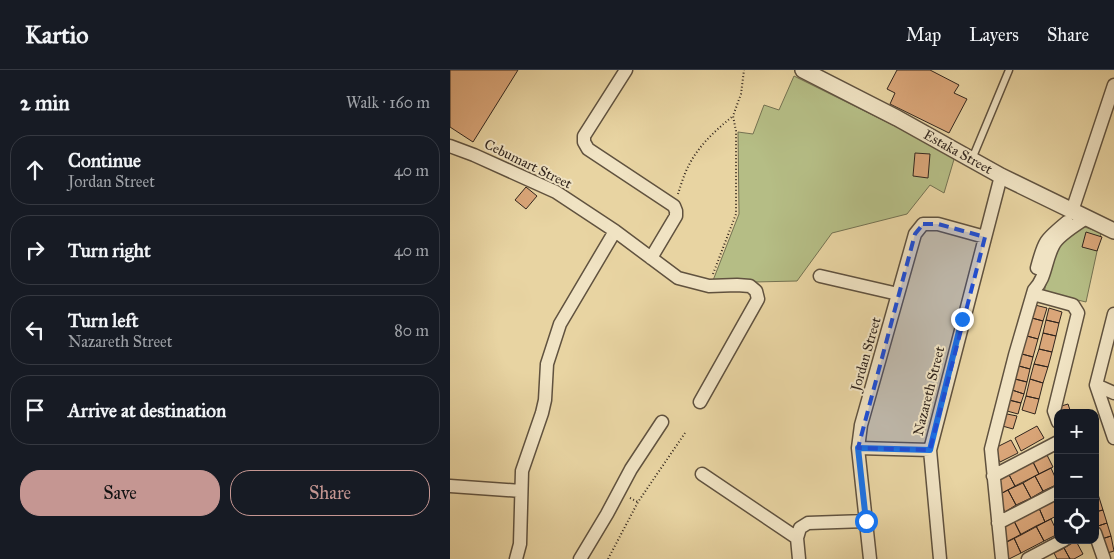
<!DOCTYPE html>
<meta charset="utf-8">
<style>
:root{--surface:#171b24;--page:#242831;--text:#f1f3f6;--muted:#9ea1a6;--line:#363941;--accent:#c59692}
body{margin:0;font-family:"IM FELL Great Primer",serif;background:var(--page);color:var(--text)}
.controls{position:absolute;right:15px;bottom:15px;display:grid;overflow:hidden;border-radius:10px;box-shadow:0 5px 20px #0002}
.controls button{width:45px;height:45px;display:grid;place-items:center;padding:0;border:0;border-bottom:1px solid var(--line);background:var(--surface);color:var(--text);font:25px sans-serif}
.stop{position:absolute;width:15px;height:15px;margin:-11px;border:4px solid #1a73e8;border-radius:50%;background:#fff}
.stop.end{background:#1a73e8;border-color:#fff;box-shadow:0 1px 5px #0008}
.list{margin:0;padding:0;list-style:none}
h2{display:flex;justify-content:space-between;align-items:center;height:65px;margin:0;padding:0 20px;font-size:21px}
h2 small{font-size:16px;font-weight:400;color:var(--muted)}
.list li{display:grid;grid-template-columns:32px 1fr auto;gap:15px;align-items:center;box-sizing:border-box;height:70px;margin:0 10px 10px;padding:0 10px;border:1px solid var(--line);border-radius:20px}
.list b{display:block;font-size:19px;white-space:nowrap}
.list p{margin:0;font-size:16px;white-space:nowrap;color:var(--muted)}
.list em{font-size:16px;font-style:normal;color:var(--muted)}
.actions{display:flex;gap:10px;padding:15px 20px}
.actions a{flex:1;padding:11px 0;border:1px solid var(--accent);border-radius:20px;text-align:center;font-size:18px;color:var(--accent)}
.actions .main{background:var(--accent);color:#111}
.icon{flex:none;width:28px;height:28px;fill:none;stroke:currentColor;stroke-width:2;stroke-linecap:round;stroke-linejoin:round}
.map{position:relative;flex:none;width:664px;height:489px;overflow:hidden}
header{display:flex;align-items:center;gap:30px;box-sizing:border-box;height:70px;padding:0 25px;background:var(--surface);border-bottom:1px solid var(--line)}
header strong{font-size:24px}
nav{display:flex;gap:28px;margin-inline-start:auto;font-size:18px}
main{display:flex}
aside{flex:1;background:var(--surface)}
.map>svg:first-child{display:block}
.green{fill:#b5bd85;stroke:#747252}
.building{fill:#daa679;stroke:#32261e}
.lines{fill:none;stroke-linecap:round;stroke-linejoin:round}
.service-casing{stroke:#60523f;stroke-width:9}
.minor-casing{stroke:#60523f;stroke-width:15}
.tertiary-casing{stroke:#60523f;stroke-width:18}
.path{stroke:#32261e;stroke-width:2;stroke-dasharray:1 2.5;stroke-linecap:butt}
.service{stroke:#f0e3c3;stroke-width:6}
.minor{stroke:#f0e3c3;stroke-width:12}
.tertiary{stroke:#f0e3c3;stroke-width:15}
.route{stroke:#1a73e8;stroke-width:6}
.marked{fill:#1d4ed8;fill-opacity:0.2;stroke:#1d4ed8;stroke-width:4;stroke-dasharray:10 6;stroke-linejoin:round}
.labels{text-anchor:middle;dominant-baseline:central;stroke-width:4;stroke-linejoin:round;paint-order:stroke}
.street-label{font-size:14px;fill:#32261e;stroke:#f0e3c3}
</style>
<header>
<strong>Kartio</strong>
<nav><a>Map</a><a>Layers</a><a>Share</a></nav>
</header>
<main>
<aside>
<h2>2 min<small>Walk · 160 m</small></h2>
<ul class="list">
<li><svg class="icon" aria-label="ahead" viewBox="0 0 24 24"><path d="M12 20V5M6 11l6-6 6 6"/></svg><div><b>Continue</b><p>Jordan Street</p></div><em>40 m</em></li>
<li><svg class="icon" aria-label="right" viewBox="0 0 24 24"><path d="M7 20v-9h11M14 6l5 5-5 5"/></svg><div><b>Turn right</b></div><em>40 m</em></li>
<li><svg class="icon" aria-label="left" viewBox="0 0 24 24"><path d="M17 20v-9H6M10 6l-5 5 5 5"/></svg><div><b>Turn left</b><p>Nazareth Street</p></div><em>80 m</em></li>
<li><svg class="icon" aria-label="arrive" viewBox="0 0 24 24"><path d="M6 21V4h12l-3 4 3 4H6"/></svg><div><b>Arrive at destination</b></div></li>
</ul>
<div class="actions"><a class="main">Save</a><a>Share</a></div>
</aside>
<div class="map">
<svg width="664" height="489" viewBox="0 0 664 489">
<rect width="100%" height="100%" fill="#e8d4a2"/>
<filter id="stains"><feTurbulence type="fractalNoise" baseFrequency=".004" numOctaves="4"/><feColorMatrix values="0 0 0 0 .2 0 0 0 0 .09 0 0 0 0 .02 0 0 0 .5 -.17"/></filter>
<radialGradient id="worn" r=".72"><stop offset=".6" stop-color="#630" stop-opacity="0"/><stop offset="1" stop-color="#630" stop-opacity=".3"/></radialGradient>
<path class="green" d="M344 6 505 86 494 123 480 115 457 144 382 163 347 211 262 213 289 144 288 62 303 64 314 35 329 40Z
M632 156 651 163 636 232 594 222 606 177Z"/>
<path class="building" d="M0 0H68L23 72 0 57Z
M447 0H480L509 15 504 23 517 29 499 63 440 34 445 23 437 19Z
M465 83 480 84 478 108 463 106Z
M76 117 87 126 76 139 65 130Z
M636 162 652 167 647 181 632 177Z
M585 235 597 238 593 251 582 248Z
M599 238 612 242 609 253 596 250Z
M582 248 593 251 588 269 577 266Z
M596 250 609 253 606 266 593 263Z
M593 263 606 266 602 282 589 279Z
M577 266 588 269 583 287 572 284Z
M589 279 602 282 598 297 584 294Z
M572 284 583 287 580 299 569 296Z
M584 294 598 297 593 313 580 309Z
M569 296 580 299 577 312 565 309Z
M565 309 577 312 574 324 562 320Z
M580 309 593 313 589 329 576 326Z
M562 320 574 324 571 333 559 330Z
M576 326 589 329 585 344 572 340Z
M559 330 571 333 568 344 557 341Z
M618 334 621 343H608L605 338Z
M552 343 567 346 563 359 549 355Z
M587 356 594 368 571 381 565 368Z
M561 370 568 383 550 392 543 379Z
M596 383 603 397 589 404 582 390Z
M582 390 589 404 565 416 558 403Z
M601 398 608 414 593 421 585 406Z
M558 403 565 416 552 423 545 410Z
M585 406 593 421 581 428 573 413Z
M573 413 581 428 566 435 558 420Z
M558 420 566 435 555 442 547 426Z
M647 421 653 440 645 442V422Z
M608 429V445L595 452 589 438Z
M589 438 595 452 571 465 564 451Z
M653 440 657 453 645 457V442Z
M601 449 608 464 594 471 586 456Z
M564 451 571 465 557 472 550 459Z
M657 453 661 466 648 470 645 457Z
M586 456 594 471 571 483 564 468Z
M661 466 664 481 654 484 649 470Z
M564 468 571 483 559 489 552 474Z
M626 471 633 484 624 489H620L614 478Z
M614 478 620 489H607L604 483Z"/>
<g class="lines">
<g class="service-casing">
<path id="service" d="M522 89 559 0"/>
</g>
<g class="minor-casing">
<path id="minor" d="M176 0 134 66V72L138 79 224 136 226 141V146L201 188
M0 76 24 85 106 122 165 161 228 208 259 216 287 215 300 216 306 221 308 229 250 332
M622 141 664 15
M587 198C594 171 595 170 617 152
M370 206 448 224
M583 224 623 235 628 243 604 341 608 352
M664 244 646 315 664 368
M646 315 664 323
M408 378 480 380
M252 404 347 468
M543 406 608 372
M0 416 71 421
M548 453 608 422
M645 463 654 489
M66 489 70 474 72 401 92 343 95 330 97 294 110 254 165 161
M130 489 157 444 181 399 212 352
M349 489 347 468 350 458 358 453 416 451
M420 489 408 378 411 355 465 164 473 154H488L535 167
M490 489 480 380 551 106
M552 489 541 379 565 285 584 220C596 208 595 191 603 176 607 166 627 154 636 148
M578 489 614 470"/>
</g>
<g class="tertiary-casing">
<path id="tertiary" d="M353 0 447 48 551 106 664 161"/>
</g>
<path class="path" d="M228 124C231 115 234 104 239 95 249 75 266 60 283 46
M263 204 286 144V61L283 46 291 24 294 0
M180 428 188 432
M158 489 188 432 235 363"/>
<use href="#service" class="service"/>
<use href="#minor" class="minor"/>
<use href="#tertiary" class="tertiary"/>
</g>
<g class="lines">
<path class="route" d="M416 451 408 378 480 380 512 249"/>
</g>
<path class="marked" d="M473 154H488L535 167 480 380 408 378 465 164Z"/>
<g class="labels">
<g class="street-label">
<text transform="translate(508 82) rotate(29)">Estaka Street</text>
<text transform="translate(78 94) rotate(26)">Cebumart Street</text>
<text transform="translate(416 284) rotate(-74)">Jordan Street</text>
<text transform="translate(479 321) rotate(-76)">Nazareth Street</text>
</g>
</g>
<rect width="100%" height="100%" filter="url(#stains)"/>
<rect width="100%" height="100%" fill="url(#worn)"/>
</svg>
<div class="controls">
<button>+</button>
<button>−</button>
<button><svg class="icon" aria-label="locate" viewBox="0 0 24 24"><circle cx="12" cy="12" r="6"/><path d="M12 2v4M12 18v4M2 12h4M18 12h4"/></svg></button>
</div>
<div class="stop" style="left:416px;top:451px"></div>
<div class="stop end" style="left:512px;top:249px"></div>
</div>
</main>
